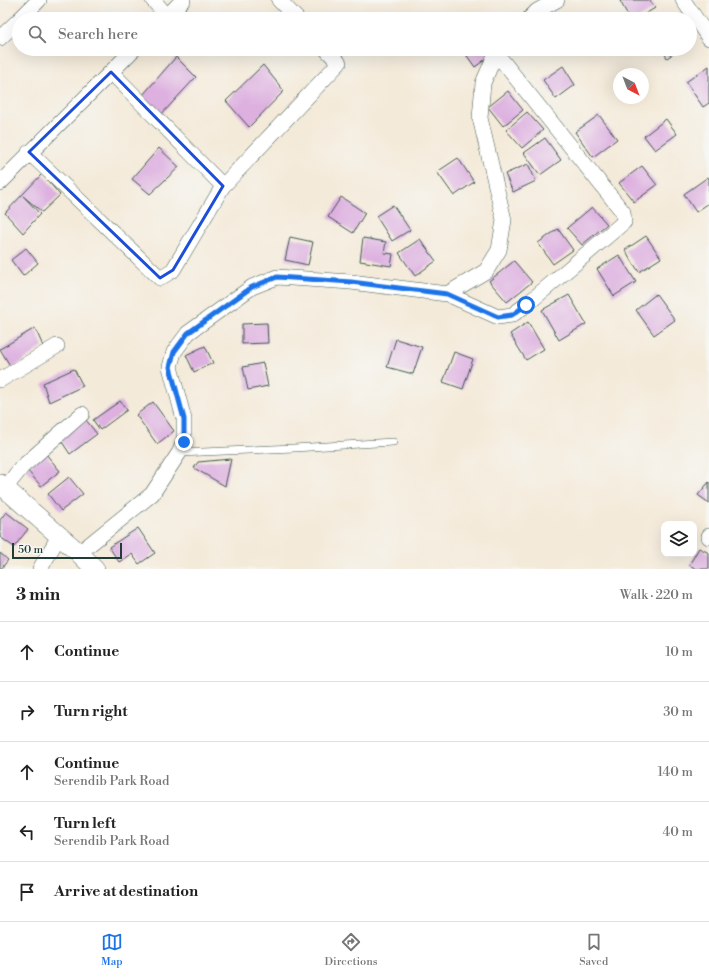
<!DOCTYPE html>
<meta charset="utf-8">
<style>
:root{--surface:#fff;--page:#f2f2f2;--text:#222;--muted:#767676;--line:#e0e0e0;--accent:#1a73e8}
body{margin:0;font-family:"Libre Bodoni",serif;background:var(--page);color:var(--text)}
.controls{position:absolute;right:12px;bottom:12px;display:grid;overflow:hidden;border-radius:8px;box-shadow:0 4px 16px #0002}
.controls button{width:36px;height:36px;display:grid;place-items:center;padding:0;border:0;border-bottom:1px solid var(--line);background:var(--surface);color:var(--text);font:20px sans-serif}
.compass{position:absolute;left:613px;top:68px;width:36px;height:36px;border-radius:50%;background:var(--surface);box-shadow:0 4px 16px #0002;rotate:138deg}
.scale{position:absolute;left:12px;bottom:10px;width:110px;box-sizing:border-box;padding-left:4px;border:2px solid #1f3d34;border-top:0;font-size:11px;line-height:14px;white-space:nowrap;color:#1f3d34;-webkit-text-stroke:3px #f6f6f2;paint-order:stroke}
.stop{position:absolute;width:12px;height:12px;margin:-9px;border:3px solid #1a73e8;border-radius:50%;background:#fff}
.stop.end{background:#1a73e8;border-color:#fff;box-shadow:0 1px 4px #0008}
.list{margin:0;padding:0;list-style:none}
h2{display:flex;justify-content:space-between;align-items:center;height:52px;margin:0;padding:0 16px;font-size:17px}
h2 small{font-size:13px;font-weight:400;color:var(--muted)}
.list li{display:grid;grid-template-columns:26px 1fr auto;gap:12px;align-items:center;box-sizing:border-box;height:60px;padding:0 16px;border-top:1px solid var(--line)}
.list b{display:block;font-size:15px;white-space:nowrap}
.list p{margin:0;font-size:13px;white-space:nowrap;color:var(--muted)}
.list em{font-size:13px;font-style:normal;color:var(--muted)}
.icon{flex:none;width:22px;height:22px;fill:none;stroke:currentColor;stroke-width:2;stroke-linecap:round;stroke-linejoin:round}
.map{position:relative;flex:none;width:709px;height:569px;overflow:hidden}
.search{position:absolute;background:var(--surface);box-shadow:0 4px 16px #0002;left:12px;right:12px;top:12px;height:44px;display:flex;align-items:center;gap:10px;box-sizing:border-box;padding:0 14px;border-radius:22px;color:var(--muted);font-size:15px}
.sheet{height:352px;background:var(--surface)}
nav{display:flex;justify-content:space-around;align-items:center;box-sizing:border-box;height:56px;border-top:1px solid var(--line);background:var(--surface);font-size:11px;color:var(--muted)}
nav a{display:grid;justify-items:center;gap:2px}
nav .on{color:var(--accent)}
.map>svg:first-child{display:block}
.building{fill:#ddb0e0}
.lines{fill:none;stroke-linecap:round;stroke-linejoin:round}
.service-casing{stroke:#3f574d;stroke-width:8}
.minor-casing{stroke:#3f574d;stroke-width:16}
.tertiary-casing{stroke:#3f574d;stroke-width:20}
.service{stroke:#fff;stroke-width:7}
.minor{stroke:#fff;stroke-width:15}
.tertiary{stroke:#fff;stroke-width:19}
.route{stroke:#1a73e8;stroke-width:5}
.marked{fill:none;stroke:#1d4ed8;stroke-width:3;stroke-linejoin:round}
</style>
<div class="map">
<svg width="709" height="569" viewBox="0 0 709 569">
<rect width="100%" height="100%" fill="#f6f6f2"/>
<filter id="ink" filterUnits="userSpaceOnUse"><feTurbulence type="fractalNoise" baseFrequency=".025" numOctaves="2"/><feDisplacementMap in="SourceGraphic" scale="8" xChannelSelector="R" yChannelSelector="G"/><feConvolveMatrix kernelMatrix="1 2 1 2 8 2 1 2 1" color-interpolation-filters="sRGB"/></filter>
<filter id="wash" filterUnits="userSpaceOnUse"><feTurbulence type="fractalNoise" baseFrequency=".012" numOctaves="4" result="noise"/><feDisplacementMap in="SourceGraphic" scale="16" xChannelSelector="R" yChannelSelector="G"/><feGaussianBlur stdDeviation="0.9" result="paint"/><feColorMatrix in="noise" values="0 0 0 0 0 0 0 0 0 0 0 0 0 0 0 0 0 1.4 0 .05"/><feComposite in="paint" operator="in"/></filter>
<g filter="url(#wash)">
<rect width="100%" height="100%" fill="#f4ead9"/>
<g id="blocks">
<path class="building" d="M622 0H650L655 8 637 19H630L620 1Z
M471 49H485L490 56 475 67 465 53Z
M662 49H680L667 58Z
M176 57 196 77 160 116 142 96Z
M263 65 284 91 249 127 226 101Z
M563 66 575 85 556 99 543 80Z
M709 66V103L703 107 686 82Z
M508 91 523 110 503 126 488 107Z
M527 112 543 130 522 148 506 130Z
M599 115 617 139 593 157 575 132Z
M666 119 677 134 655 150 644 136Z
M545 138 561 160 540 175 524 153Z
M159 148 179 167 150 194 132 179Z
M458 158 474 182 454 196 437 172Z
M528 164 536 181 513 192 505 174Z
M642 166 657 185 634 202 619 183Z
M42 174 60 195 42 212 23 196 40 214 23 233 5 213Z
M708 177 709 179V203L696 212 684 194Z
M341 197 365 213 353 233 328 217Z
M393 205 410 230 392 241 376 216Z
M592 207 607 224 582 245 567 228Z
M558 229 573 250 553 264 538 243Z
M646 236 661 258 639 272 625 250Z
M290 237 313 242 308 265 285 260Z
M363 238 386 242 384 253 393 254 391 266 360 261Z
M420 239 436 261 415 276 399 253Z
M26 248 38 263 23 276 11 260Z
M619 255 636 282 614 296 597 269Z
M514 261 532 282 507 302 489 281Z
M656 294 675 320 654 335 636 310Z
M569 295 586 324 559 340 542 310Z
M528 322 544 349 526 360 510 334Z
M267 323 268 343 242 344V324Z
M35 328 43 346 12 369 0 349Z
M396 339 422 347 413 374 387 367Z
M205 346 213 363 194 372 186 355Z
M454 352 473 359 463 389 443 382Z
M263 363 268 386 248 390 243 367Z
M74 369 83 386 49 402 43 383Z
M120 401 127 410 100 430 93 420Z
M153 402 174 431 157 444 136 415Z
M86 420 97 434 70 454 60 439Z
M45 453 60 471 41 486 26 469Z
M231 459 225 486 194 468 198 462Z
M69 477 83 494 61 511 48 494Z
M709 482V503L698 495Z
M6 512 28 529 14 547 0 537V520Z
M138 528 155 553 139 564 132 554 119 562 109 547Z
M699 548 709 553V569H697L689 565Z
M0 553 8 560 1 569H0Z"/>
</g>
</g>
<g filter="url(#ink)">
<use href="#blocks" fill-opacity="0" stroke="#3f574d" stroke-width="1"/>
<g class="lines">
<g class="service-casing">
<path id="service" d="M179 453 294 448 393 442"/>
</g>
<g class="minor-casing">
<path id="minor" d="M153 0 167 16
M279 0 297 19
M683 0 709 38
M20 19 39 0
M164 19 183 0
M529 19 537 11 557 0
M0 38 19 20
M111 72 223 186
M29 152 160 278 173 270 223 186 339 63 326 49
M0 183 134 49
M0 380 57 346
M5 488 22 467 82 414
M709 536V537
M79 553 152 494 179 453 184 442V419L170 367 174 352 188 333 252 287 277 277 351 282 447 294 498 317 512 315 526 305 624 222 623 212 496 53 483 83 480 118 504 220 499 250 486 271 447 294
M40 569 59 536"/>
</g>
<g class="tertiary-casing">
<path id="tertiary" d="M0 484 79 553 95 569"/>
</g>
<use href="#service" class="service"/>
<use href="#minor" class="minor"/>
<use href="#tertiary" class="tertiary"/>
</g>
</g>
<g class="lines" filter="url(#ink)">
<path class="route" d="M184 442V419L170 367 174 352 188 333 252 287 277 277 351 282 447 294 498 317 512 315 526 305"/>
</g>
<path class="marked" d="M111 72 223 186 173 270 160 278 29 152Z"/>
</svg>
<div class="controls">
<button><svg class="icon" aria-label="layers" viewBox="0 0 24 24"><path d="M12 4l9 5-9 5-9-5zM3 14l9 5 9-5"/></svg></button>
</div>
<svg class="compass" viewBox="-18 -18 36 36"><path d="M0-13l5 13h-10z" fill="#e53935"/><path d="M0 13l5-13h-10z" fill="#767676"/></svg>
<div class="scale">50 m</div>
<div class="stop" style="left:526px;top:305px"></div>
<div class="stop end" style="left:184px;top:442px"></div>
<div class="search"><svg class="icon" aria-label="search" viewBox="0 0 24 24"><circle cx="10" cy="10" r="6"/><path d="M15 15l6 6"/></svg>Search here</div>
</div>
<section class="sheet">
<h2>3 min<small>Walk · 220 m</small></h2>
<ul class="list">
<li><svg class="icon" aria-label="ahead" viewBox="0 0 24 24"><path d="M12 20V5M6 11l6-6 6 6"/></svg><div><b>Continue</b></div><em>10 m</em></li>
<li><svg class="icon" aria-label="right" viewBox="0 0 24 24"><path d="M7 20v-9h11M14 6l5 5-5 5"/></svg><div><b>Turn right</b></div><em>30 m</em></li>
<li><svg class="icon" aria-label="ahead" viewBox="0 0 24 24"><path d="M12 20V5M6 11l6-6 6 6"/></svg><div><b>Continue</b><p>Serendib Park Road</p></div><em>140 m</em></li>
<li><svg class="icon" aria-label="left" viewBox="0 0 24 24"><path d="M17 20v-9H6M10 6l-5 5 5 5"/></svg><div><b>Turn left</b><p>Serendib Park Road</p></div><em>40 m</em></li>
<li><svg class="icon" aria-label="arrive" viewBox="0 0 24 24"><path d="M6 21V4h12l-3 4 3 4H6"/></svg><div><b>Arrive at destination</b></div></li>
</ul>
</section>
<nav>
<a class="on"><svg class="icon" aria-label="map" viewBox="0 0 24 24"><path d="M3 6l6-2 6 2 6-2v14l-6 2-6-2-6 2zM9 4v14M15 6v14"/></svg>Map</a>
<a><svg class="icon" aria-label="directions" viewBox="0 0 24 24"><path d="M12 3l9 9-9 9-9-9zM9 14v-3h6M13 9l2 2-2 2"/></svg>Directions</a>
<a><svg class="icon" aria-label="saved" viewBox="0 0 24 24"><path d="M7 4h10v16l-5-4-5 4z"/></svg>Saved</a>
</nav>
